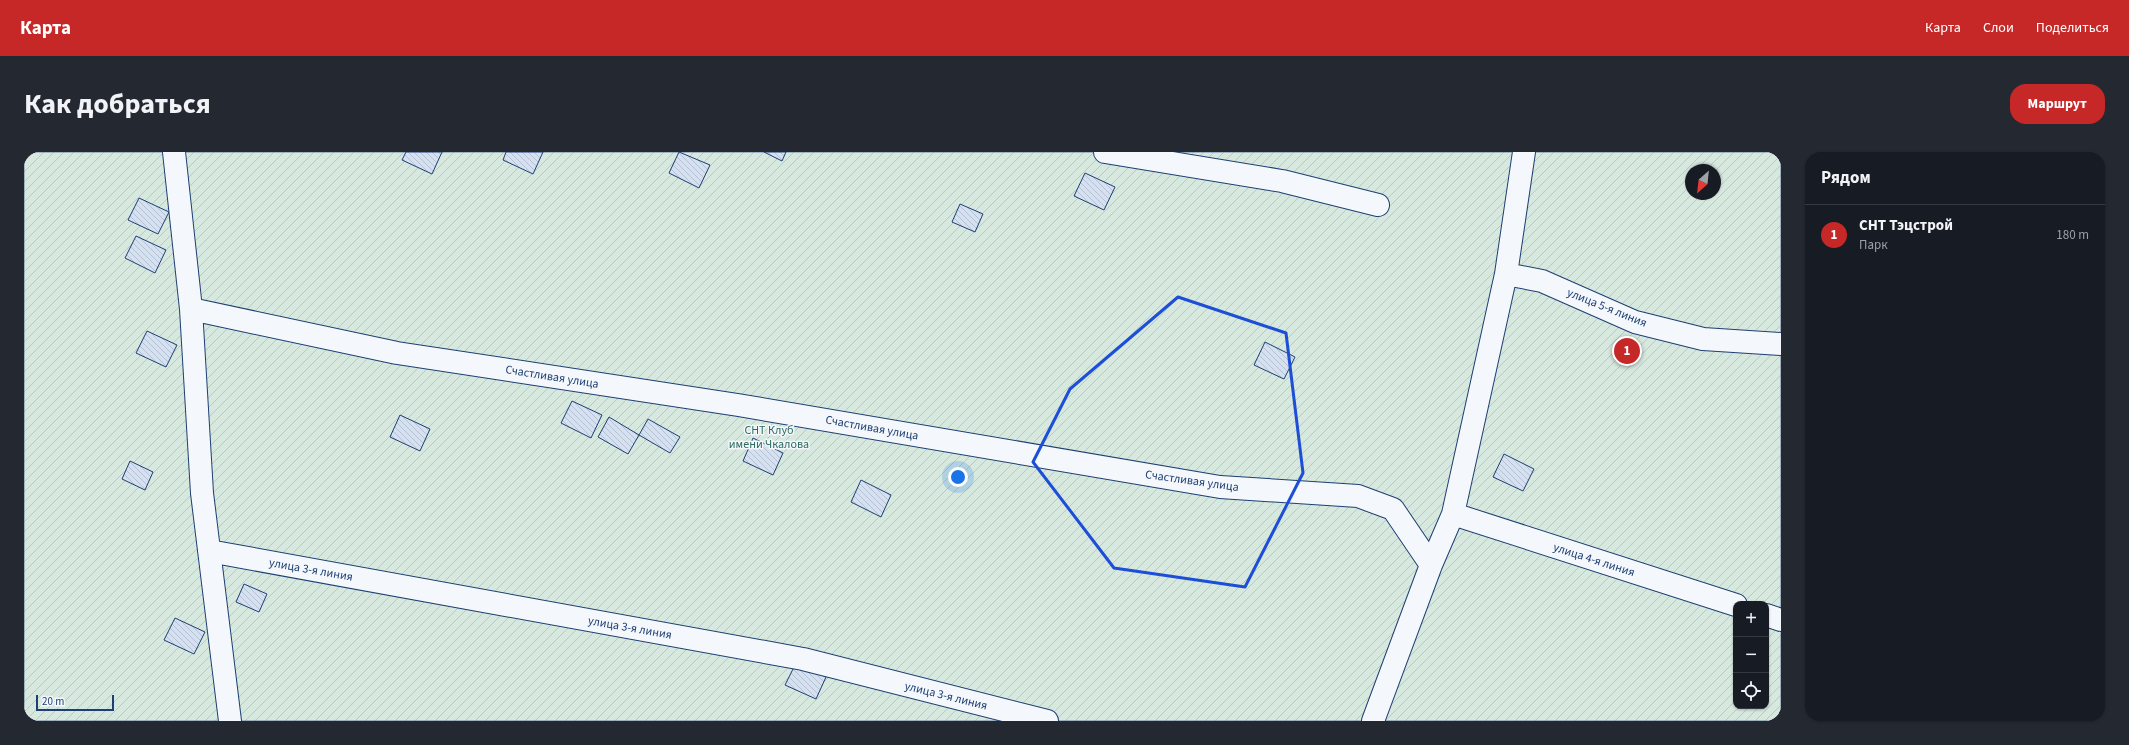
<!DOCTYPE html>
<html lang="ru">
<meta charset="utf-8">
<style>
:root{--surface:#171b24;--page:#242831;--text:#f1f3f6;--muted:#9ea1a6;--line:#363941;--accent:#c62828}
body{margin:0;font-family:"Source Sans 3",sans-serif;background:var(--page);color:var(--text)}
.controls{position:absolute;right:12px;bottom:12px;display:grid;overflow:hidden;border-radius:8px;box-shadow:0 1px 3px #0004}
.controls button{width:36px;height:36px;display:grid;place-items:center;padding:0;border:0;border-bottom:1px solid var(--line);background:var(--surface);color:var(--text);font:20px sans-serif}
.compass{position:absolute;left:1661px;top:12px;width:36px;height:36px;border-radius:50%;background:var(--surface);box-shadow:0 1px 3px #0004;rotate:207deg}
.scale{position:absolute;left:12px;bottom:10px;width:78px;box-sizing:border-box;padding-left:4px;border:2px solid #1d3f73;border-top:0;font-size:11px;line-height:14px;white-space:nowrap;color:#1d3f73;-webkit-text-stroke:3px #f4f7fb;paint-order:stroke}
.you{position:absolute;left:934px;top:325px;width:14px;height:14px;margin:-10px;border:3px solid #fff;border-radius:50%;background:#1a73e8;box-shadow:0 0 0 6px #1a73e833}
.badge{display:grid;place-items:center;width:26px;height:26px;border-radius:50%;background:var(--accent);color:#fff;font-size:13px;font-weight:700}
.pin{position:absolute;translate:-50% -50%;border:2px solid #fff;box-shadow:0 1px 4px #0006}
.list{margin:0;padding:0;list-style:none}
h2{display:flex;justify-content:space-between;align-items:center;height:52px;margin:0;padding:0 16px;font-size:17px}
h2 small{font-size:13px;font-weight:400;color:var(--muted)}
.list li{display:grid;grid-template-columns:26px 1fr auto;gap:12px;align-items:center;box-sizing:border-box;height:60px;padding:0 16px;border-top:1px solid var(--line)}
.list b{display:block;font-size:15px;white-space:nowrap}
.list p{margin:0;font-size:13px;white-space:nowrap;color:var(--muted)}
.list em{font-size:13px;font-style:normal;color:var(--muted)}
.icon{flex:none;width:22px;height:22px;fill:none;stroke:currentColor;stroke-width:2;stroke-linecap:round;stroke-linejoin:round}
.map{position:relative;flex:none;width:1757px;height:569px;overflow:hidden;border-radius:16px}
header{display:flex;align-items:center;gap:24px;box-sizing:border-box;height:56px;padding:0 20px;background:var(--accent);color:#fff}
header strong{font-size:19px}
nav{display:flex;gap:22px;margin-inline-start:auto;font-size:14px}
.intro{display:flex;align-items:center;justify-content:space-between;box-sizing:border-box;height:96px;padding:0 24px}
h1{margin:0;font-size:28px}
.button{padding:10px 18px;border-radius:16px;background:var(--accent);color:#fff;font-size:14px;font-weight:700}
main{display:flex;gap:24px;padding:0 24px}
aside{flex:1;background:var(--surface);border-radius:16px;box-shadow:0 1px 3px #0004}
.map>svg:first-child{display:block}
.garden{fill:url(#garden-furrows);stroke:#687fa3;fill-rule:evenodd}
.building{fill:url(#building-back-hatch);stroke:#1d3f73}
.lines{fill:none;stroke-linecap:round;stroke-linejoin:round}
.minor-casing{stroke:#1d3f73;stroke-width:24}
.minor{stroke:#f4f7fb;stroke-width:22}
.marked{fill:none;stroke:#1d4ed8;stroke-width:3;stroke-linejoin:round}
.labels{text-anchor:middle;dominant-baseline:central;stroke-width:3;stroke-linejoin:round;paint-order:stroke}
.street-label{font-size:12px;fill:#1d3f73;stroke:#f4f7fb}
.park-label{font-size:12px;fill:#2c6c60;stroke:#f4f7fb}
</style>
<header>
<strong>Карта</strong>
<nav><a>Карта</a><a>Слои</a><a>Поделиться</a></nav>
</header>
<div class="intro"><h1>Как добраться</h1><a class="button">Маршрут</a></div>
<main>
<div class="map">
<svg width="1757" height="569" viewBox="0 0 1757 569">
<defs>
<pattern id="garden-furrows" width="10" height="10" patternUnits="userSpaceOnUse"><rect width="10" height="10" fill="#d7e8df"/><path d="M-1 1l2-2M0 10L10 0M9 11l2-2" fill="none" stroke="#b8c8c3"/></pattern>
<pattern id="building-back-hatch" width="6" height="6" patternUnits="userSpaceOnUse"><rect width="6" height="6" fill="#d5e0f0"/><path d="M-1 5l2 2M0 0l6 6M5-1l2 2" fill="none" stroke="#b6c1d1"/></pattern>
</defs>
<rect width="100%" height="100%" fill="#f4f7fb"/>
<path class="garden" d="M0 0H1757V569H0ZM1667 18H1691V42H1667ZM1712 452H1742V554H1712Z"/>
<path class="building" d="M382 0H418L408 22 378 8Z
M482 0H519L509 22 479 8Z
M655 0 686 13 675 36 645 21Z
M740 0H762L758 9Z
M1061 21 1091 35 1080 58 1050 44Z
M115 46 145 60 134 82 104 68Z
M936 52 959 62 951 80 928 70Z
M112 84 142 98 131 121 101 106Z
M123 179 153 193 142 215 112 201Z
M1241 190 1271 205 1260 227 1230 213Z
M548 249 578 263 567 286 537 271Z
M376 263 406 277 396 299 366 285Z
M585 265 615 283 604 302 574 285Z
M624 267 656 285 646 301 615 283Z
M729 286 759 301 749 323 719 309Z
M1480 302 1510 317 1499 339 1469 325Z
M106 309 129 320 121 338 98 327Z
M837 328 867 343 857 365 827 350Z
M220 432 243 442 235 460 212 450Z
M151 466 181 480 170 502 140 488Z
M772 511 802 525 792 547 761 533Z"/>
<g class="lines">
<g class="minor-casing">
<path id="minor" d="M150 0 167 157 178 341 206 569
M1081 0 1258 29 1354 53
M1482 122 1518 129 1611 170 1679 187 1757 192
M167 157 373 201 714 253 1196 335 1334 344 1369 357 1407 413
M1429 362 1712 453
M185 399 779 507 1023 569
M1742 463 1757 468
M1349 569 1407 413 1429 362 1482 122 1500 0"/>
</g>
<use href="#minor" class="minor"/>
</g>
<path class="marked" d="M1154 145 1262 181 1279 321 1221 435 1090 416 1009 310 1046 237Z"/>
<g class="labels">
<g class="street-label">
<text transform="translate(1583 156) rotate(22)">улица 5-я линия</text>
<text transform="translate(528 225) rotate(9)">Счастливая улица</text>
<text transform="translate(848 276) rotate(10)">Счастливая улица</text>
<text transform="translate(1168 329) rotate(8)">Счастливая улица</text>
<text transform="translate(1570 408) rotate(18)">улица 4-я линия</text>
<text transform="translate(287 418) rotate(10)">улица 3-я линия</text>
<text transform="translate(606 476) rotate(10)">улица 3-я линия</text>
<text transform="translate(922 544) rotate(14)">улица 3-я линия</text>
</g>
<g class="park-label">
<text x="745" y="278">СНТ Клуб<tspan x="745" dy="14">имени Чкалова</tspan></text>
</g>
</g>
</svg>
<div class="controls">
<button>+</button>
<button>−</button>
<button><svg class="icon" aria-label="locate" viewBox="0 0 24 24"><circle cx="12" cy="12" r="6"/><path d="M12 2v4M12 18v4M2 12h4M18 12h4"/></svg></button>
</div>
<svg class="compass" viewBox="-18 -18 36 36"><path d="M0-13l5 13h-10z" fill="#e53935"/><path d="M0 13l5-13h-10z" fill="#9ea1a6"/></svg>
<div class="scale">20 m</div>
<div class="you"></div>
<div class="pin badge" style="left:1603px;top:199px">1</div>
</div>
<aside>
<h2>Рядом<small></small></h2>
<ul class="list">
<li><span class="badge">1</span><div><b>СНТ Тэцстрой</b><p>Парк</p></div><em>180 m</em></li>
</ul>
</aside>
</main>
